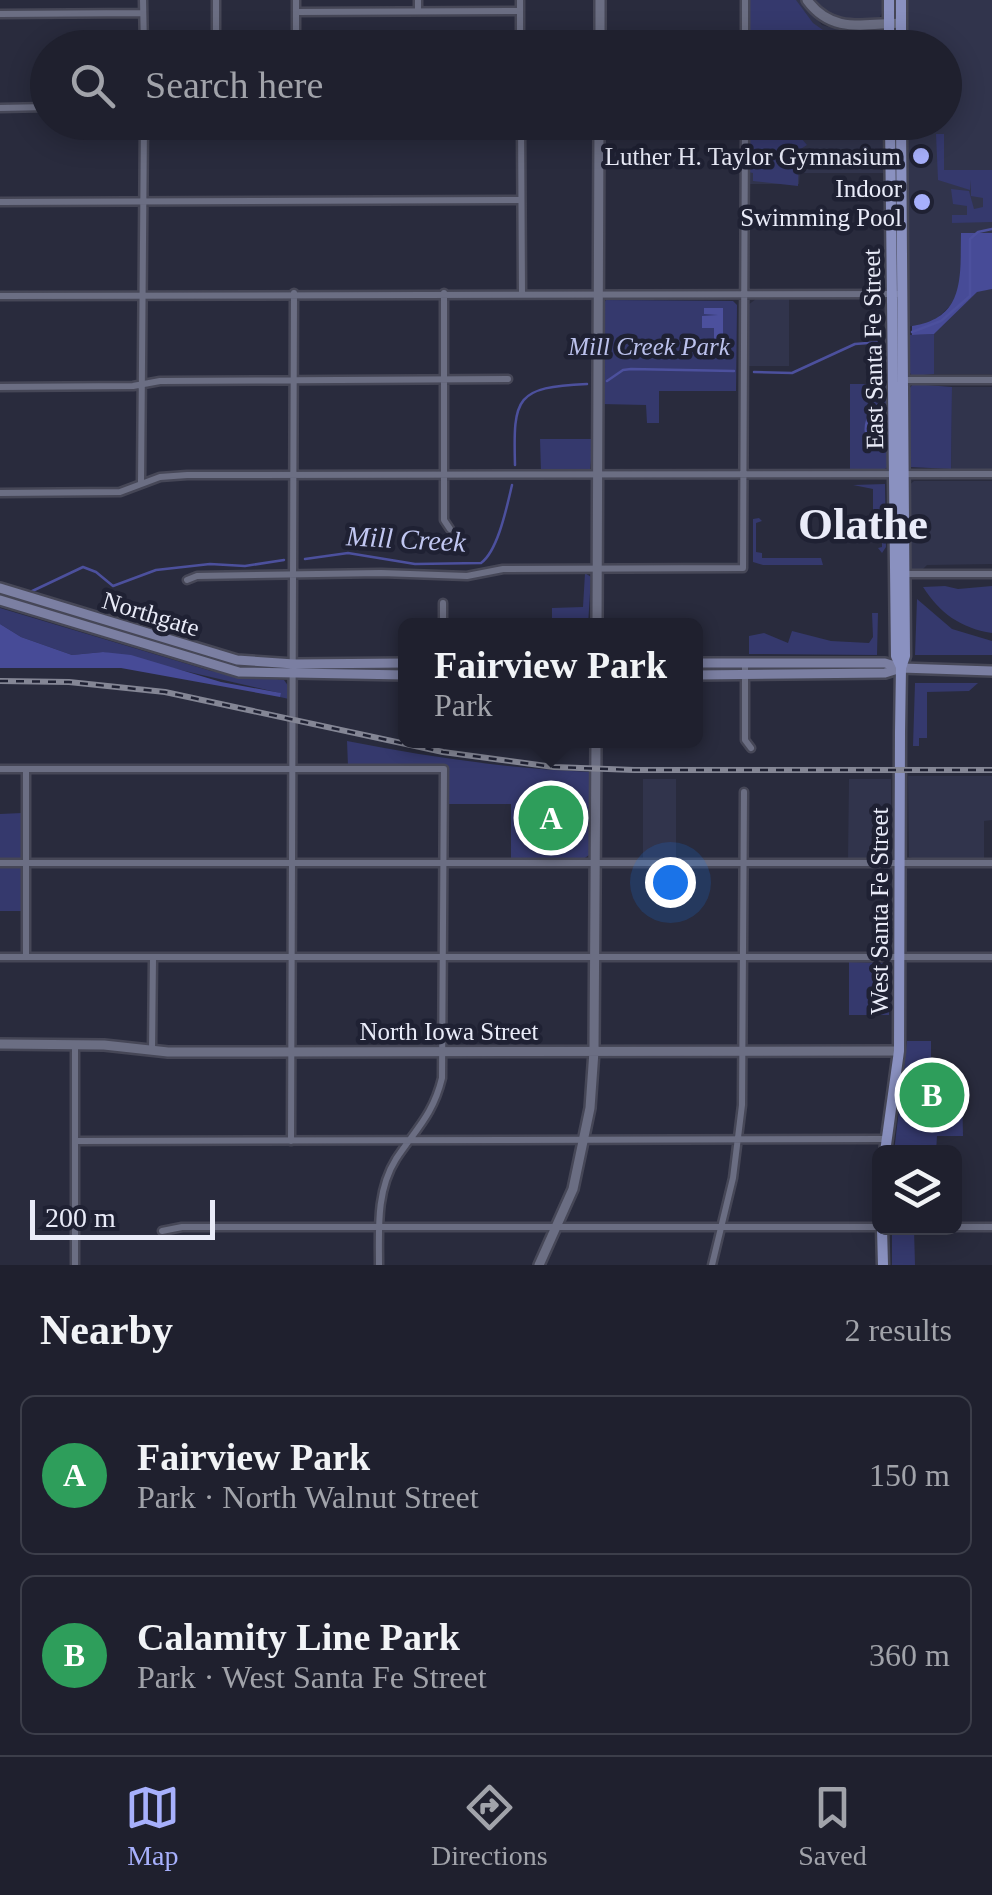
<!DOCTYPE html>
<meta charset="utf-8">
<style>
:root{--surface:#1f202e;--page:#272836;--text:#f1f3f6;--muted:#a1a3aa;--line:#3c3e4a;--accent:#a7b0fc}
body{margin:0;font-family:"Times New Roman",serif;background:var(--page);color:var(--text)}
.controls{position:absolute;right:30px;bottom:30px;display:grid;overflow:hidden;border-radius:15px;box-shadow:0 5px 25px #0003}
.controls button{width:90px;height:90px;display:grid;place-items:center;padding:0;border:0;border-bottom:2px solid var(--line);background:var(--surface);color:var(--text);font:50px sans-serif}
.scale{position:absolute;left:30px;bottom:25px;width:185px;box-sizing:border-box;padding-left:10px;border:5px solid #e9ebf8;border-top:0;font-size:28px;line-height:35px;white-space:nowrap;color:#e9ebf8;-webkit-text-stroke:8px #1f2133;paint-order:stroke}
.you{position:absolute;left:670px;top:882px;width:35px;height:35px;margin:-25px;border:8px solid #fff;border-radius:50%;background:#1a73e8;box-shadow:0 0 0 15px #1a73e833}
.badge{display:grid;place-items:center;width:65px;height:65px;border-radius:50%;background:var(--accent);color:#fff;font-size:32px;font-weight:700}
.pin{position:absolute;translate:-50% -50%;border:5px solid #fff;box-shadow:0 2px 10px #0006}
.popup{position:absolute;left:398px;top:618px;width:305px;height:130px;box-sizing:border-box;display:grid;place-content:center;border-radius:15px;background:var(--surface);filter:drop-shadow(0 2px 8px #0005);font-size:32px;white-space:nowrap;color:var(--muted)}
.popup b{font-size:38px;color:var(--text)}
.popup::after{content:'';position:absolute;left:50%;top:100%;margin-left:-20px;border:20px solid transparent;border-top-color:var(--surface)}
.list{margin:0;padding:0;list-style:none}
h2{display:flex;justify-content:space-between;align-items:center;height:130px;margin:0;padding:0 40px;font-size:42px}
h2 small{font-size:32px;font-weight:400;color:var(--muted)}
.list li{display:grid;grid-template-columns:65px 1fr auto;gap:30px;align-items:center;box-sizing:border-box;height:160px;margin:0 20px 20px;padding:0 20px;border:2px solid var(--line);border-radius:15px}
.list b{display:block;font-size:38px;white-space:nowrap}
.list p{margin:0;font-size:32px;white-space:nowrap;color:var(--muted)}
.list em{font-size:32px;font-style:normal;color:var(--muted)}
.icon{flex:none;width:55px;height:55px;fill:none;stroke:currentColor;stroke-width:2;stroke-linecap:round;stroke-linejoin:round}
.map{position:relative;flex:none;width:992px;height:1265px;overflow:hidden}
.search{position:absolute;background:var(--surface);box-shadow:0 5px 25px #0003;left:30px;right:30px;top:30px;height:110px;display:flex;align-items:center;gap:25px;box-sizing:border-box;padding:0 35px;border-radius:55px;color:var(--muted);font-size:38px}
.sheet{height:490px;background:var(--surface)}
nav{display:flex;justify-content:space-around;align-items:center;box-sizing:border-box;height:140px;border-top:2px solid var(--line);background:var(--surface);font-size:28px;color:var(--muted)}
nav a{display:grid;justify-items:center;gap:5px}
nav .on{color:var(--accent)}
.map>svg:first-child{display:block}
.built{fill:#31344c}
.green{fill:#35396d}
.forest{fill:#474b97}
.water{fill:#4c509d}
.lines{fill:none;stroke-linecap:round;stroke-linejoin:round}
.stream{stroke:#4c509d;stroke-width:2.5}
.minor-casing{stroke:#464757;stroke-width:11}
.tertiary-casing{stroke:#464757;stroke-width:14}
.secondary-casing{stroke:#464757;stroke-width:14}
.primary-casing{stroke:#464757;stroke-width:15}
.minor{stroke:#6b6e83;stroke-width:6}
.tertiary{stroke:#6b6e83;stroke-width:9}
.secondary{stroke:#7b7fa2;stroke-width:9}
.primary{stroke:#8a91c0;stroke-width:10}
.rail-casing{stroke:#848695;stroke-width:6}
.rail{stroke:#1f2133;stroke-width:2.5;stroke-dasharray:8;stroke-linecap:butt}
.poi-dot{fill:#a7b0fc;stroke:#1f2133;stroke-width:4}
.labels{text-anchor:middle;dominant-baseline:central;stroke-width:9;stroke-linejoin:round;paint-order:stroke}
.poi-label{font-size:25px;fill:#e9ebf8;stroke:#1f2133;text-anchor:end}
.park-label{font-size:25px;font-style:italic;fill:#bbc1ec;stroke:#1f2133}
.street-label{font-size:25px;fill:#e9ebf8;stroke:#1f2133}
.water-label{font-size:28px;font-style:italic;fill:#c1c7f2;stroke:#1f2133}
.town-label{font-size:45px;font-weight:bold;fill:#e9ebf8;stroke:#1f2133}
</style>
<div class="map">
<svg width="992" height="1265" viewBox="0 0 992 1265">
<rect width="100%" height="100%" fill="#292b3d"/>
<path class="built" d="M748 0H800L822 25 840 30 881 32 885 47 748 48Z
M812 0H885V8L879 18 838 19 823 13Z
M903 0H992V233H962L960 290 950 306 932 323 906 327 904 123 944 122V48L903 47Z
M748 123H885L886 173H800L799 184H748Z
M992 289V374H934V334L977 291Z
M756 299H789V366H748V305Z
M952 387H992V469H951Z
M914 481H992V564L927 565 922 570 911 569 908 564V486Z
M908 776H992V820L984 821V859H915L909 857Z
M643 779H676V860H643Z
M849 779H891V852L887 859 848 860Z"/>
<path class="green" d="M749 0H796L813 23 823 30V36L808 38 798 47H749Z
M749 123H800L801 138 807 145 799 150 798 186 753 181V173L748 172Z
M936 134H944V170H992V222L952 223V215H967V206L953 204 951 189 969 191 974 209 983 207V198L971 196V180L970 190 938 180Z
M606 300 733 301 737 305 736 391H659V423H647L646 405 601 404 602 305Z
M934 334V374L912 376 908 370 906 335Z
M850 384H886L890 387V465L885 469 850 471Z
M913 384 952 387 951 469 910 467 909 389Z
M540 439H593L590 472H541Z
M885 484 886 547 882 553 878 548 882 547V542L873 538V489L853 485Z
M759 518 762 521 756 523V552L762 553V558H821L823 565H763L753 562V519Z
M585 573 591 577 588 625H552V608L583 607Z
M945 586 958 589 992 586V633C960 628 940 613 923 587Z
M917 599 952 629 992 641V655H915Z
M0 608 211 671 284 680 289 687V699L280 697V693L103 652 72 655 21 637 0 624Z
M872 613H878L877 655 749 654V636L764 633 788 643 792 631 831 641 869 643 873 637Z
M915 683H978L969 691 927 692V738H919V746H913Z
M347 741C429 757 510 769 593 772L589 855 582 860H511V804H447V766H348Z
M22 813 21 911H0V814Z
M849 962 885 963 890 966 889 1015H849Z
M907 1041H931V1091H962L963 1136H937L936 1152H894Z
M892 1228 914 1229 915 1265H892Z"/>
<path class="forest" d="M961 233H992V289L977 292 934 334 912 335V326C966 318 960 276 961 233Z
M0 624 21 637 72 655 103 652 131 655 221 682 281 693 280 697 121 668H0Z"/>
<path class="water" d="M704 308H723V339L714 340V328H702V316L718 315 704 314Z
M876 409 879 413 876 422 880 441 871 447C862 436 863 423 870 411Z"/>
<g class="lines">
<path class="stream" d="M912 332 941 321 970 296V239L978 232 992 229
M754 372 792 373 855 344 881 342
M607 381 623 370 631 369 734 371
M515 465C513 397 516 387 587 384
M305 559 348 553 415 564 481 563C498 551 507 506 512 485
M26 594 83 567 96 572 113 586 156 570 210 564 245 566 284 560"/>
<g class="minor-casing">
<path id="minor" d="M143 0 144 48
M216 0V48
M296 0V48
M418 0V11
M520 0V48
M296 12 520 11
M0 14 143 13
M745 48V0
M0 108 48 107
M521 122 522 293
M0 202 521 200
M444 293V520L450 529
M0 296 902 294
M903 380H992
M0 387 133 386 160 381 508 379
M141 483 144 122
M0 493 120 492 160 477 187 475 992 474
M903 574H992
M187 580 197 576 381 573 467 576 503 569 743 568 745 122
M443 603V626
M745 663V740L751 748
M0 769H444L442 1078C433 1115 416 1129 396 1159 376 1191 379 1229 379 1265
M26 769V957
M0 863H992
M0 957H992
M75 1044V1265
M152 1050 153 958
M75 1141 885 1139
M291 1141 294 293
M954 1227H992
M162 1231 182 1227H880
M712 1265 733 1178 742 1105 744 792"/>
</g>
<g class="tertiary-casing">
<path id="tertiary" d="M807 0C832 34 863 24 901 23
M600 48V0
M597 626 599 122
M0 1044 104 1045 168 1052 899 1051
M539 1265 573 1189 590 1108 594 1051 596 740"/>
</g>
<g class="secondary-casing">
<path id="secondary" d="M0 588 237 660 294 664 406 663
M0 600 239 672 406 675
M696 663H885L901 668
M696 675 885 673 901 668 992 671"/>
</g>
<g class="primary-casing">
<path id="primary" d="M889 0V48
M901 0V48
M890 122 896 656 901 667
M885 1152 899 1051 900 732 901 668 905 656 901 122
M882 1228 883 1265"/>
</g>
<use href="#minor" class="minor"/>
<use href="#tertiary" class="tertiary"/>
<use href="#secondary" class="secondary"/>
<use href="#primary" class="primary"/>
<g class="rail-casing">
<path id="rail" d="M0 681 69 682 165 692 443 752 554 767 634 770H992"/>
</g>
<use href="#rail" class="rail"/>
</g>
<g class="poi-dot">
<circle cx="921" cy="156" r="10"/>
<circle cx="922" cy="202" r="10"/>
</g>
<g class="labels">
<g class="poi-label">
<text x="901" y="156">Luther H. Taylor Gymnasium</text>
<text x="902" y="188">Indoor<tspan x="902" dy="29">Swimming Pool</tspan></text>
</g>
<g class="park-label">
<text x="649" y="346">Mill Creek Park</text>
</g>
<g class="street-label">
<text transform="translate(873 349) rotate(-91)">East Santa Fe Street</text>
<text transform="translate(151 614) rotate(17)">Northgate</text>
<text transform="translate(879 911) rotate(-90)">West Santa Fe Street</text>
<text x="449" y="1031">North Iowa Street</text>
</g>
<g class="water-label">
<text transform="translate(406 539) rotate(3)">Mill Creek</text>
</g>
<g class="town-label">
<text x="863" y="524">Olathe</text>
</g>
</g>
</svg>
<div class="controls">
<button><svg class="icon" aria-label="layers" viewBox="0 0 24 24"><path d="M12 4l9 5-9 5-9-5zM3 14l9 5 9-5"/></svg></button>
</div>
<div class="scale">200 m</div>
<div class="you"></div>
<div class="pin badge" style="left:551px;top:818px;background:#2e9e5b">A</div>
<div class="popup"><b>Fairview Park</b>Park</div>
<div class="pin badge" style="left:932px;top:1095px;background:#2e9e5b">B</div>
<div class="search"><svg class="icon" aria-label="search" viewBox="0 0 24 24"><circle cx="10" cy="10" r="6"/><path d="M15 15l6 6"/></svg>Search here</div>
</div>
<section class="sheet">
<h2>Nearby<small>2 results</small></h2>
<ul class="list">
<li><span class="badge" style="background:#2e9e5b">A</span><div><b>Fairview Park</b><p>Park · North Walnut Street</p></div><em>150 m</em></li>
<li><span class="badge" style="background:#2e9e5b">B</span><div><b>Calamity Line Park</b><p>Park · West Santa Fe Street</p></div><em>360 m</em></li>
</ul>
</section>
<nav>
<a class="on"><svg class="icon" aria-label="map" viewBox="0 0 24 24"><path d="M3 6l6-2 6 2 6-2v14l-6 2-6-2-6 2zM9 4v14M15 6v14"/></svg>Map</a>
<a><svg class="icon" aria-label="directions" viewBox="0 0 24 24"><path d="M12 3l9 9-9 9-9-9zM9 14v-3h6M13 9l2 2-2 2"/></svg>Directions</a>
<a><svg class="icon" aria-label="saved" viewBox="0 0 24 24"><path d="M7 4h10v16l-5-4-5 4z"/></svg>Saved</a>
</nav>
